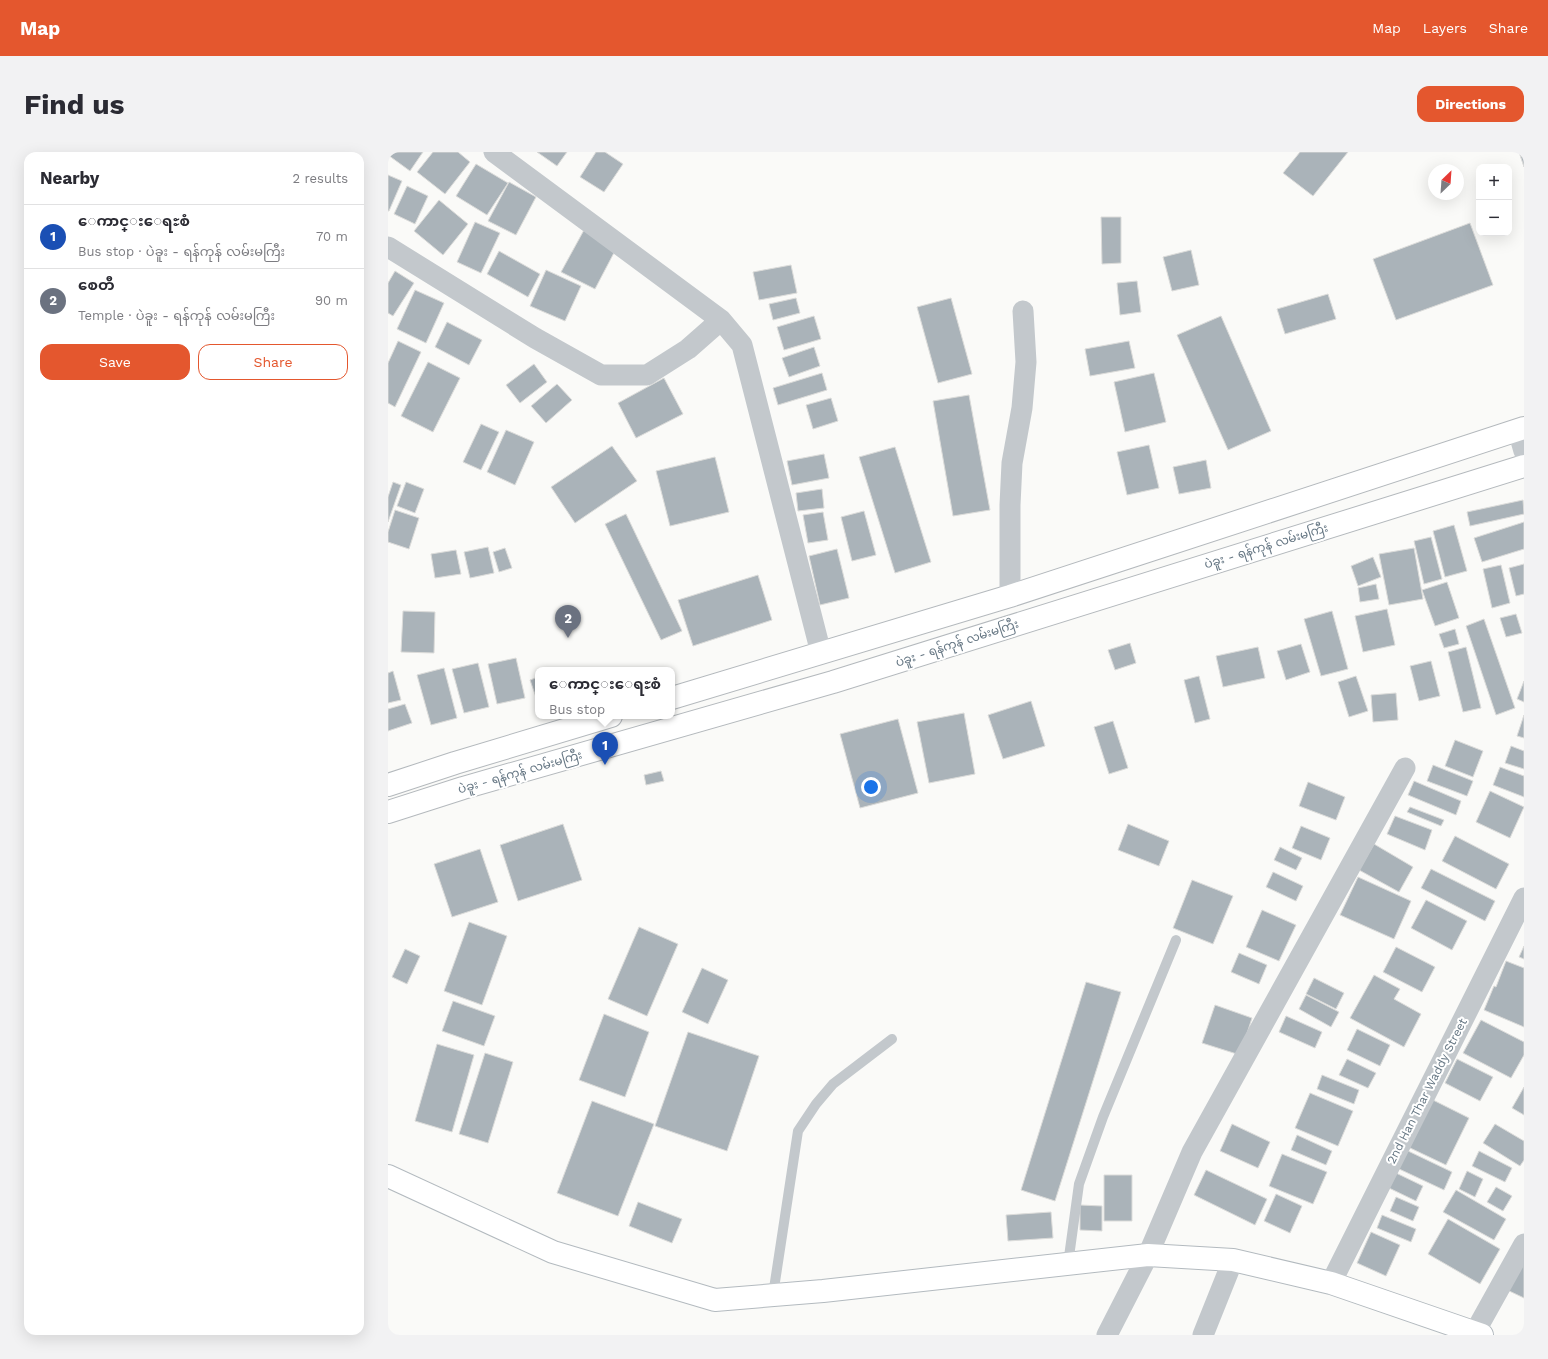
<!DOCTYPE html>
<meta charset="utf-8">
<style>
:root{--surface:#fff;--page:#f2f2f3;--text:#2b2b33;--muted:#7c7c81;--line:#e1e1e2;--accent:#e4572e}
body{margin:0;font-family:"Work Sans","Noto Sans Myanmar",sans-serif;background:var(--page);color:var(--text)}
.controls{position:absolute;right:12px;top:12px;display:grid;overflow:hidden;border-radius:8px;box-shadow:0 4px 16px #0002}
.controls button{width:36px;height:36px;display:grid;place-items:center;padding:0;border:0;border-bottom:1px solid var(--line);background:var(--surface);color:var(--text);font:20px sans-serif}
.compass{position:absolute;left:1040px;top:12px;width:36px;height:36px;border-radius:50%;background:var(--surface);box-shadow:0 4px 16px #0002;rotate:25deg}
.you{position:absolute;left:483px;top:635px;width:14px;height:14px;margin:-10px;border:3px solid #fff;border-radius:50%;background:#1a73e8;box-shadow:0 0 0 6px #1a73e833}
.badge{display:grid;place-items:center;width:26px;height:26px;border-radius:50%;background:var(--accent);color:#fff;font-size:13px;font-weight:700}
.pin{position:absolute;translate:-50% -33px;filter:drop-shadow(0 1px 2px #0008)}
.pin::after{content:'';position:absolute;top:21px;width:14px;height:12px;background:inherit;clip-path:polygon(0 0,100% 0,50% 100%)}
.popup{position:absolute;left:147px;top:515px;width:140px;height:52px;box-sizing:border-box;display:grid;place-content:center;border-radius:8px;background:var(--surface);filter:drop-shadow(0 1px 3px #0005);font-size:13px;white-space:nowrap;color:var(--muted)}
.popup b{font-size:15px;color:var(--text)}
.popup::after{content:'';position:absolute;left:50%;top:100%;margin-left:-8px;border:8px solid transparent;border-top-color:var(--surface)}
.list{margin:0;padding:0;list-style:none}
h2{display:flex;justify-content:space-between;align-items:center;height:52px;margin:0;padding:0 16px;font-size:17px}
h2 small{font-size:13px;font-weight:400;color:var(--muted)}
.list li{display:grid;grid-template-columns:26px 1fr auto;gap:12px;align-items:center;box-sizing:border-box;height:64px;padding:0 16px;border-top:1px solid var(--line)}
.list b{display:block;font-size:15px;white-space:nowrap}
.list p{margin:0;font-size:13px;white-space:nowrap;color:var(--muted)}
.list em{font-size:13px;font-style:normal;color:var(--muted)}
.actions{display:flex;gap:8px;padding:12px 16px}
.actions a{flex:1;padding:9px 0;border:1px solid var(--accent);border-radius:12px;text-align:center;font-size:14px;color:var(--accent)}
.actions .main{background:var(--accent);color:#fff}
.map{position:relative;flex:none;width:1136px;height:1183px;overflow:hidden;border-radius:12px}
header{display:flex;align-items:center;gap:24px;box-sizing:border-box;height:56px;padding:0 20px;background:var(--accent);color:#fff}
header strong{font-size:19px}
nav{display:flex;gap:22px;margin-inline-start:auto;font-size:14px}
.intro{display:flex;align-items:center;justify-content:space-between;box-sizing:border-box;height:96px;padding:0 24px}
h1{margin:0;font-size:28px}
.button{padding:10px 18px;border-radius:12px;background:var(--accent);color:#fff;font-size:14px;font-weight:700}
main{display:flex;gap:24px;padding:0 24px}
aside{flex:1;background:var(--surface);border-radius:12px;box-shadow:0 4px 16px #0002}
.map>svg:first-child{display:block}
.building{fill:#aab3b9;stroke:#dcdcda}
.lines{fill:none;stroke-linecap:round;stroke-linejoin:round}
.secondary-casing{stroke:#b3babf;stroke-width:24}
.highway-casing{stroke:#b4b9bd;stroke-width:24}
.lane{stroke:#c3c8cc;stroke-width:10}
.street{stroke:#c3c8cc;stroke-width:21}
.secondary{stroke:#fff;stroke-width:22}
.highway{stroke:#fff;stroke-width:22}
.labels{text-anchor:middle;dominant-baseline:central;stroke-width:4;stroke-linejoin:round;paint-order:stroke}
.street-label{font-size:12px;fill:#657683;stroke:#fff}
</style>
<header>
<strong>Map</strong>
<nav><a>Map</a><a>Layers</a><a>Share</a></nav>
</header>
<div class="intro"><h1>Find us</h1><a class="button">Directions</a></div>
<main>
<aside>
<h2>Nearby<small>2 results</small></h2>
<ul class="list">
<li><span class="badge" style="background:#1a4fb4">1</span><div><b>ေကာင္းေရႊစံ</b><p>Bus stop · ပဲခူး - ရန်ကုန် လမ်းမကြီး</p></div><em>70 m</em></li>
<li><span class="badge" style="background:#6b7280">2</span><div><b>စေတီ</b><p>Temple · ပဲခူး - ရန်ကုန် လမ်းမကြီး</p></div><em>90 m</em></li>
</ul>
<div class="actions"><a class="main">Save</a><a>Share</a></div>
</aside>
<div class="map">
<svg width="1136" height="1183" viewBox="0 0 1136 1183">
<rect width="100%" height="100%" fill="#fafaf8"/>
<path class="building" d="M0 0H35L22 19 0 3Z
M45 0H70L82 10 57 42 29 20Z
M149 0H179L169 14Z
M208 0H217L235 12 216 40 192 25Z
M912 0H960L925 44 895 21Z
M1131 0H1136V15Z
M88 12 120 31 99 63 68 44Z
M0 23 14 29 1 59H0Z
M121 30 148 45 128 83 100 69Z
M19 34 40 44 27 72 6 62Z
M51 48 80 72 55 103 26 79Z
M713 65H733V111L714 112Z
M87 70 112 81 93 121 69 110Z
M1082 71 1105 133 1008 168 985 107Z
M196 78 229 95 207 137 173 120Z
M803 98 811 133 784 139 775 105Z
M111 99 152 122 140 145 99 122Z
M403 113 409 141 371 148 365 120Z
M158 118 193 134 177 169 142 154Z
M7 119 26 131 5 164 0 161V131Z
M749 129 753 160 732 163 729 131Z
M27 138 56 151 38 191 9 177Z
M940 142 948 167 897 182 889 157Z
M408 146 412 161 385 168 381 152Z
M563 146 584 222 550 231 529 155Z
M426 164 433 187 396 198 389 175Z
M833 164 883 279 840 298 789 183Z
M59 170 94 188 81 213 47 195Z
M10 189 33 200 7 255 0 251V211Z
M741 189 747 216 702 224 697 197Z
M426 195 432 214 401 225 394 206Z
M40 210 72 226 45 280 13 264Z
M146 212 159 230 132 251 118 233Z
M434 221 439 238 390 253 385 236Z
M766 221 778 270 737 280 726 230Z
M276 226 295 262 248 286 230 251Z
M169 232 184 248 158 271 143 254Z
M581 243 602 358 565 364 545 249Z
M443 246 450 269 425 277 418 253Z
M93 272 111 280 93 318 75 310Z
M118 278 146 290 127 333 99 320Z
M761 293 771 336 739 343 729 300Z
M224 294 249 329 187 371 163 335Z
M507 295 543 410 507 421 471 305Z
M436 302 441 326 404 333 399 309Z
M327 305 341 360 282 374 268 319Z
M818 308 823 336 791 342 785 315Z
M5 330 13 333 0 370V345Z
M18 330 36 337 27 361 9 354Z
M434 337 436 356 410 359 408 341Z
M1135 348 1136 362 1082 374 1079 360Z
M7 358 31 366 21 397 0 390V380Z
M476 359 488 403 464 409 453 365Z
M435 360 440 388 420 391 415 363Z
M238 362 294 479 273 488 217 372Z
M1136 370V397L1094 410 1086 386Z
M1066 373 1079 419 1057 425 1045 379Z
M1043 385 1054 427 1036 432 1026 389Z
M100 395 106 421 82 426 76 400Z
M117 396 124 416 111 420 105 400Z
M1026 396 1035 447 1001 453 991 402Z
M449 397 461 446 432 453 421 404Z
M68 398 73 422 47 426 43 402Z
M985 405 993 425 970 434 963 414Z
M1136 412V442L1128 444 1121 416Z
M1113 413 1122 451 1104 456 1095 417Z
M370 423 384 468 305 494 290 448Z
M1059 430 1071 466 1047 474 1034 438Z
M988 432 991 447 972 450 970 436Z
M999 457 1007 493 975 500 967 464Z
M15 459 47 460 46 501 13 500Z
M944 459 960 517 933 524 916 467Z
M1128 462 1134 481 1118 485 1112 466Z
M1096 467 1127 556 1108 563 1078 474Z
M1067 477 1071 492 1056 496 1051 482Z
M742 491 748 511 727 518 720 498Z
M913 492 922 520 898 528 889 499Z
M870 495 877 526 835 535 828 504Z
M1078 495 1093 556 1075 560 1060 500Z
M128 506 137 546 109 552 100 512Z
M1043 509 1052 544 1031 549 1022 514Z
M90 511 101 555 76 561 64 517Z
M56 516 69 566 43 573 29 523Z
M5 519 13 548 0 551V521Z
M811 524 822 567 807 571 796 528Z
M968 524 980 559 961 565 950 530Z
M150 525V551L142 528Z
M1136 529V550L1129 547Z
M1008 541 1010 568 985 570 983 543Z
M643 549 657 594 615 607 600 563Z
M17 552 24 571 0 579V557Z
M576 561 587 622 541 631 529 570Z
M1136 563V586L1129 584Z
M510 567 530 641 472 656 452 582Z
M725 569 740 616 721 622 706 575Z
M1067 588 1095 599 1085 625 1057 614Z
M1123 594 1136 599V617L1117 611Z
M1045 613 1085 629 1079 644 1039 629Z
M1112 615 1136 624V645L1105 633Z
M273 619 276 629 258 633 256 623Z
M1026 629 1073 649 1068 663 1020 643Z
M920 630 957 645 948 668 911 654Z
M1102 639 1136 655 1122 686 1088 670Z
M1022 655 1056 668 1053 674 1019 660Z
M1007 664 1044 678 1037 698 999 682Z
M175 672 194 728 130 749 112 693Z
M740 672 781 689 771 714 730 698Z
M913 674 942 686 933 708 904 696Z
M1067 684 1121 712 1108 737 1054 709Z
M986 692 1025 715 1011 740 971 718Z
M892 695 914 706 908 718 886 708Z
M92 697 110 750 64 765 46 712Z
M1043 717 1107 749 1097 769 1033 736Z
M885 720 915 734 908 749 878 735Z
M970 725 1023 749 1006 787 952 763Z
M804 728 845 744 825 792 785 776Z
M1038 748 1079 769 1064 798 1023 776Z
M874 758 908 773 891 809 858 795Z
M81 770 119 784 94 853 56 839Z
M251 775 290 792 259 864 220 847Z
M1136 794V807L1131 805Z
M1008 795 1047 815 1034 840 995 820Z
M17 797 32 804 19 832 4 825Z
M851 801 879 813 871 832 843 820Z
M1118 809 1136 816V875L1096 858 1106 834 1108 835Z
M314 816 340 828 320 872 294 860Z
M986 823 1012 837 1006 847 1033 862 1016 895 962 866Z
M926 826 956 841 948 857 918 842Z
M698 830 733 840 667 1049 633 1038Z
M918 843 951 860 943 875 911 857Z
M65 849 107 864 96 894 54 879Z
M827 853 864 866 852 903 814 891Z
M216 862 261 880 237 945 191 928Z
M898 864 934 880 927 896 891 880Z
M1093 868 1136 890V903L1123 926 1075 901Z
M969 877 1002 893 992 914 959 898Z
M300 880 371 904 339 999 267 974Z
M49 892 86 903 64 980 27 969Z
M97 901 125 910 100 991 71 982Z
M959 907 988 921 980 936 951 923Z
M1069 907 1105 925 1092 949 1057 931Z
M934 923 971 938 966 952 929 937Z
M1136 935V963L1124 956Z
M922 941 965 959 950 994 907 976Z
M1041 946 1081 966 1058 1013 1018 994Z
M204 949 266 972 230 1064 169 1041Z
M844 972 882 990 870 1016 832 999Z
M1107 972 1136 989V1008L1132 1014 1095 991Z
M909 983 944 999 938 1013 903 998Z
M1018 998 1064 1020 1056 1038 1009 1016Z
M1091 999 1124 1016 1117 1030 1084 1014Z
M894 1002 939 1020 925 1052 881 1034Z
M818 1018 879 1047 867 1073 806 1043Z
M1079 1019 1095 1027 1087 1045 1071 1037Z
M1008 1021 1035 1034 1028 1049 1001 1036Z
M716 1023H744V1069H716Z
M1108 1035 1124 1044 1115 1059 1099 1050Z
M1068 1038 1118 1067 1106 1088 1055 1060Z
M888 1042 914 1054 902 1081 876 1069Z
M1008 1045 1031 1055 1025 1069 1002 1059Z
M250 1050 294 1067 284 1091 241 1074Z
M692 1053 714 1054V1079L692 1078Z
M663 1060 665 1086 620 1089 618 1063Z
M994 1063 1028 1077 1023 1090 989 1076Z
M1060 1067 1112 1097 1092 1132 1040 1102Z
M983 1080 1012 1093 998 1124 969 1111Z
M1136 1111V1146L1117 1137Z"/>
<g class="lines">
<g class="secondary-casing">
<path id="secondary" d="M0 1024 165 1100 327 1148 435 1139 760 1103 845 1108 943 1131 1094 1183"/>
</g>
<g class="highway-casing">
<path id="highway" d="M284 546 622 444 1136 276
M0 633 67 611 223 564
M0 660 75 636 445 530 1136 314"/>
</g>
<path class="lane" d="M680 1112 691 1032 715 965 788 788
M385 1143 410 979 428 952 445 932 504 887"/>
<path class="street" d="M106 0 333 168 354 193 433 501
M0 95 147 186 213 223H259L300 197 333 168
M1130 278 1136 299
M622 444V353L624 311 634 256 638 210 635 159
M943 1131 1136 746
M1087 1180 1136 1092
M719 1183 760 1103 804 1000 1017 616
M815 1183 845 1108"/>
<use href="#secondary" class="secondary"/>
<use href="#highway" class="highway"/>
</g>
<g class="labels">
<g class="street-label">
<text transform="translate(878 394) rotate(-17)">ပဲခူး - ရန်ကုန် လမ်းမကြီး</text>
<text transform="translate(569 491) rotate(-18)">ပဲခူး - ရန်ကုန် လမ်းမကြီး</text>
<text transform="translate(132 620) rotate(-16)">ပဲခူး - ရန်ကုန် လမ်းမကြီး</text>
<text transform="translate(1039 939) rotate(-63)">2nd Han Thar Waddy Street</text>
</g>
</g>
</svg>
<div class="controls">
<button>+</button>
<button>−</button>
</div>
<svg class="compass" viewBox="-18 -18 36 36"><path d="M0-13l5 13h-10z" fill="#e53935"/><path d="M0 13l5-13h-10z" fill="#7c7c81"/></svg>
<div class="you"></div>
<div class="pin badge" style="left:217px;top:613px;background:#1a4fb4">1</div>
<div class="popup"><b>ေကာင္းေရႊစံ</b>Bus stop</div>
<div class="pin badge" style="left:180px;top:486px;background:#6b7280">2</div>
</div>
</main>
